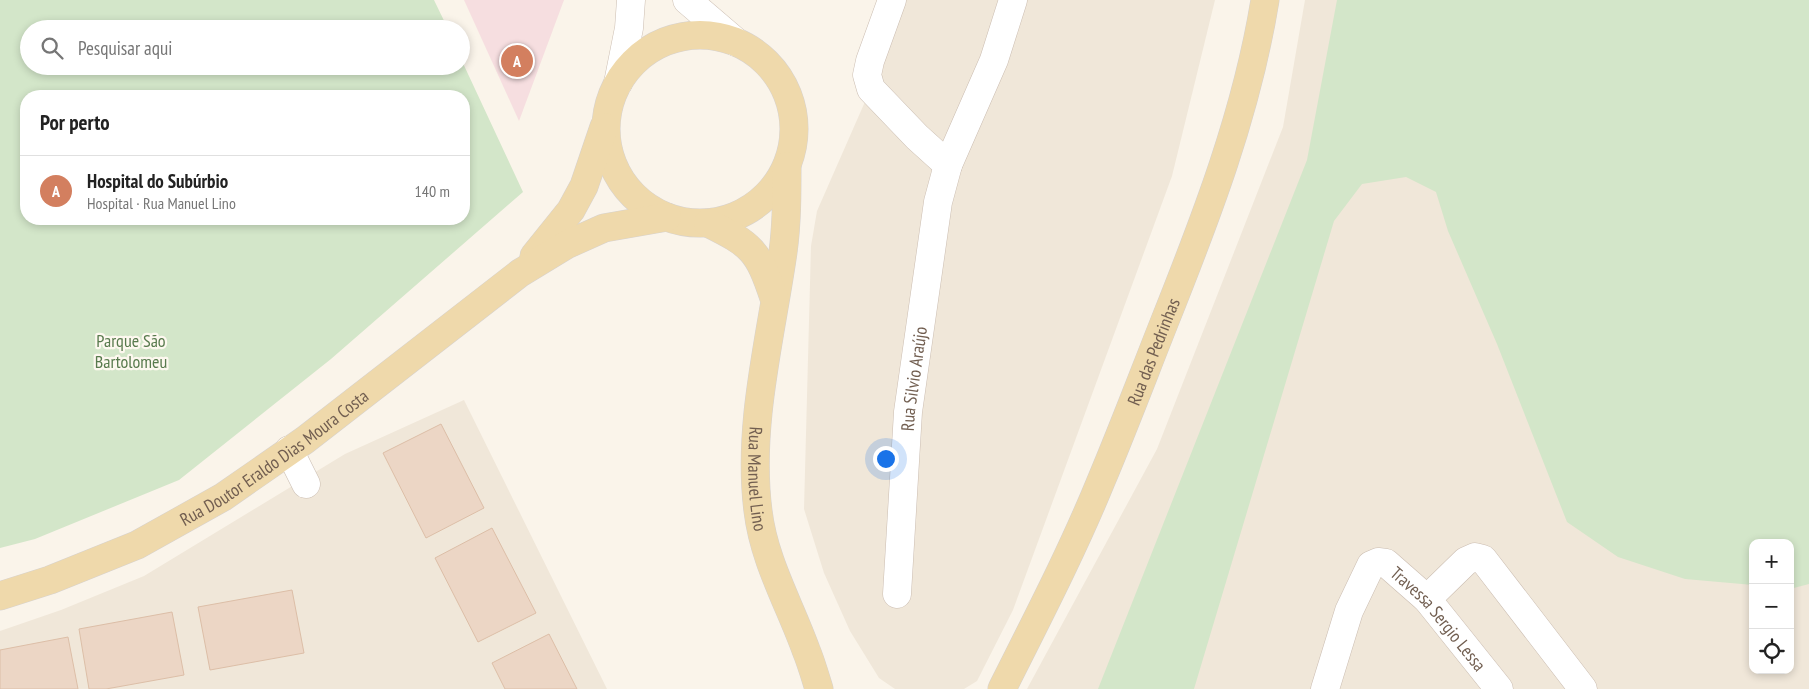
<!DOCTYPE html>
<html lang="pt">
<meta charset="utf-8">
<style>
:root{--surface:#fff;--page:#f2f2f2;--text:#222;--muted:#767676;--line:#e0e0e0;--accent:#d37f5f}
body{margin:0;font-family:"PT Sans Narrow",sans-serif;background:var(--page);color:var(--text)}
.controls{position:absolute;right:15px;bottom:15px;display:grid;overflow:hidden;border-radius:10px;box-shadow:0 2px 8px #0003}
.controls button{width:45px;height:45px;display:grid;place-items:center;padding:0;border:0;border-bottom:1px solid var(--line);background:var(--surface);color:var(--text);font:25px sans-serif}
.you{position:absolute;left:885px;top:458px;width:18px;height:18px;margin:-12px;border:4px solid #fff;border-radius:50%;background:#1a73e8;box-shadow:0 0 0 8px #1a73e833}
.badge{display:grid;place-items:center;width:32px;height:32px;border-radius:50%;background:var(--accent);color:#fff;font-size:16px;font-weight:700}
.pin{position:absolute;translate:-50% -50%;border:2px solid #fff;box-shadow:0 1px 5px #0006}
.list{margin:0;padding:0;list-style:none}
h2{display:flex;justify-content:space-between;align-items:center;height:65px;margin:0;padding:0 20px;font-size:21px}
h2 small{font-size:16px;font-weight:400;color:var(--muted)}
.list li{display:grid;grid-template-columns:32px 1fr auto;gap:15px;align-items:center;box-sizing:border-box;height:70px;padding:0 20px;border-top:1px solid var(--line)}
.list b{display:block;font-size:19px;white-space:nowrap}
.list p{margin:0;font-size:16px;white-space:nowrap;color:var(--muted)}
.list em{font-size:16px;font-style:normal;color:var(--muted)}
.icon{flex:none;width:28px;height:28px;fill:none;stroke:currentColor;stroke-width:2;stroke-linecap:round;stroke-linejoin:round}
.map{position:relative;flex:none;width:1809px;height:689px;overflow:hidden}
.search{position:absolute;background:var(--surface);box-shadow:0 2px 8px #0003;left:20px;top:20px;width:450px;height:55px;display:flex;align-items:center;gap:12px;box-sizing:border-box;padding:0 18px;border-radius:28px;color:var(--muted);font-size:19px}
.panel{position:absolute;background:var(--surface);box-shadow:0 2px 8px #0003;left:20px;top:90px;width:450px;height:135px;border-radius:20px}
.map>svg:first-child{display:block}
.residential{fill:#f0e7d9;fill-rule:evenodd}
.medical{fill:#f6dee0}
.green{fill:#d3e6c9;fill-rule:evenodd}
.building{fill:#ecd6c5;stroke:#dcbea7}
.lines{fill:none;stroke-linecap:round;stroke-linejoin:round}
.minor-casing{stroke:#cbbdb1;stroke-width:29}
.major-casing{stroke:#d7d2ce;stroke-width:29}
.minor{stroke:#fff;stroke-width:28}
.major{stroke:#efd9ab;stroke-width:28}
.labels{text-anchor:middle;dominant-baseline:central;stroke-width:4.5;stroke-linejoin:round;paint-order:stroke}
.park-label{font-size:18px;fill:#587a4d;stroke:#fdf8ef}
.street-label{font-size:18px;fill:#715e50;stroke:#fdf8ef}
</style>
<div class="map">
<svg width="1809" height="689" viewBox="0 0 1809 689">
<rect width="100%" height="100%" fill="#faf4ea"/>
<path class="residential" d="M905 0H1215L1172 176 1013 610 977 681 964 689H895L879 678 850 631 824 573 804 509 811 246 817 211 882 63Z
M1305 0H1809V689H1027L1157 449 1283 127ZM1753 543H1790V670H1753Z
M464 400 607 689H0V631L61 610 144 576 345 454Z"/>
<path class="medical" d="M464 0H564L519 121Z"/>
<path class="green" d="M0 0H434L448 29H29V66H461V59L523 192 331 359 179 480 35 539 0 548ZM26 96H464V219H26Z
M1337 0H1809V584L1790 589V543H1753V585L1685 579 1618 557 1567 522 1497 344 1448 231 1436 192 1406 177 1362 184 1334 221 1194 689H1098L1307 160Z"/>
<path class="building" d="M441 424 484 508 426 538 383 453Z
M492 528 536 613 478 642 435 558Z
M292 590 304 653 210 670 198 607Z
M172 612 184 675 106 689H89L79 629Z
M549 634 577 689H505L492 663Z
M68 637 78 689H0V650Z"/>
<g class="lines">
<g class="minor-casing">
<g id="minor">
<path d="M687 0 736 42"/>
<path d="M892 0 870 61 867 75 871 89 917 137 948 165"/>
<path d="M618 83 629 28 631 0"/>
<path d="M289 450 306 484"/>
<path id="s1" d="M897 594 908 412 938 202 948 165 994 60 1013 0"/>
<path d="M1427 599 1466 561 1475 557 1483 559 1583 689"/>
<path id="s2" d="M1325 689 1349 611 1371 565 1378 562 1386 563 1427 599 1499 689"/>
</g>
</g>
<g class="major-casing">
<g id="major">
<circle cx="700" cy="129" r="94"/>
<path id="s3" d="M787 166C787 195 787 223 783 252 771 337 747 425 758 511 764 561 789 603 806 650 811 662 815 676 819 689"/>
<path d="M708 223C752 245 758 250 774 298"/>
<path d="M534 256 571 210 584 186 604 127"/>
<path id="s4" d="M0 596 50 580 137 545 223 497 305 440 520 273 566 245 604 228 667 217"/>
<path id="s5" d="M1002 689C1036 621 1072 552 1101 481 1123 429 1143 376 1164 323 1206 218 1247 112 1265 0"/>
</g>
</g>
<use href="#minor" class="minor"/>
<use href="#major" class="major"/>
</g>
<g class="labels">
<g class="park-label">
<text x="131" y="340">Parque São<tspan x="131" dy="21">Bartolomeu</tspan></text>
</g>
<g class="street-label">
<text stroke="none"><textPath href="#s5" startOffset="370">Rua das Pedrinhas</textPath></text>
<text stroke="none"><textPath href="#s1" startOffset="216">Rua Silvio Araújo</textPath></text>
<text stroke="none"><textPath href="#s4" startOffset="309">Rua Doutor Eraldo Dias Moura Costa</textPath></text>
<text stroke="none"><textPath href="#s3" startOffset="315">Rua Manuel Lino</textPath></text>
<text stroke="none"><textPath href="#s2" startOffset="225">Travessa Sergio Lessa</textPath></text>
</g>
</g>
</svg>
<div class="controls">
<button>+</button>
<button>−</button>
<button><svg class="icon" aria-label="locate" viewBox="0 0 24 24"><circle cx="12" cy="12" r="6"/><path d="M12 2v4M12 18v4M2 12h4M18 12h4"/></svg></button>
</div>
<div class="you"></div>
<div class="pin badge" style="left:517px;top:61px">A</div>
<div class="search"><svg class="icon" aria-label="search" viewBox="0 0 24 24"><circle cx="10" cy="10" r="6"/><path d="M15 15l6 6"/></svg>Pesquisar aqui</div>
<section class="panel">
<h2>Por perto<small></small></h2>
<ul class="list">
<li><span class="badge">A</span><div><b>Hospital do Subúrbio</b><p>Hospital · Rua Manuel Lino</p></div><em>140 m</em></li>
</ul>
</section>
</div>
